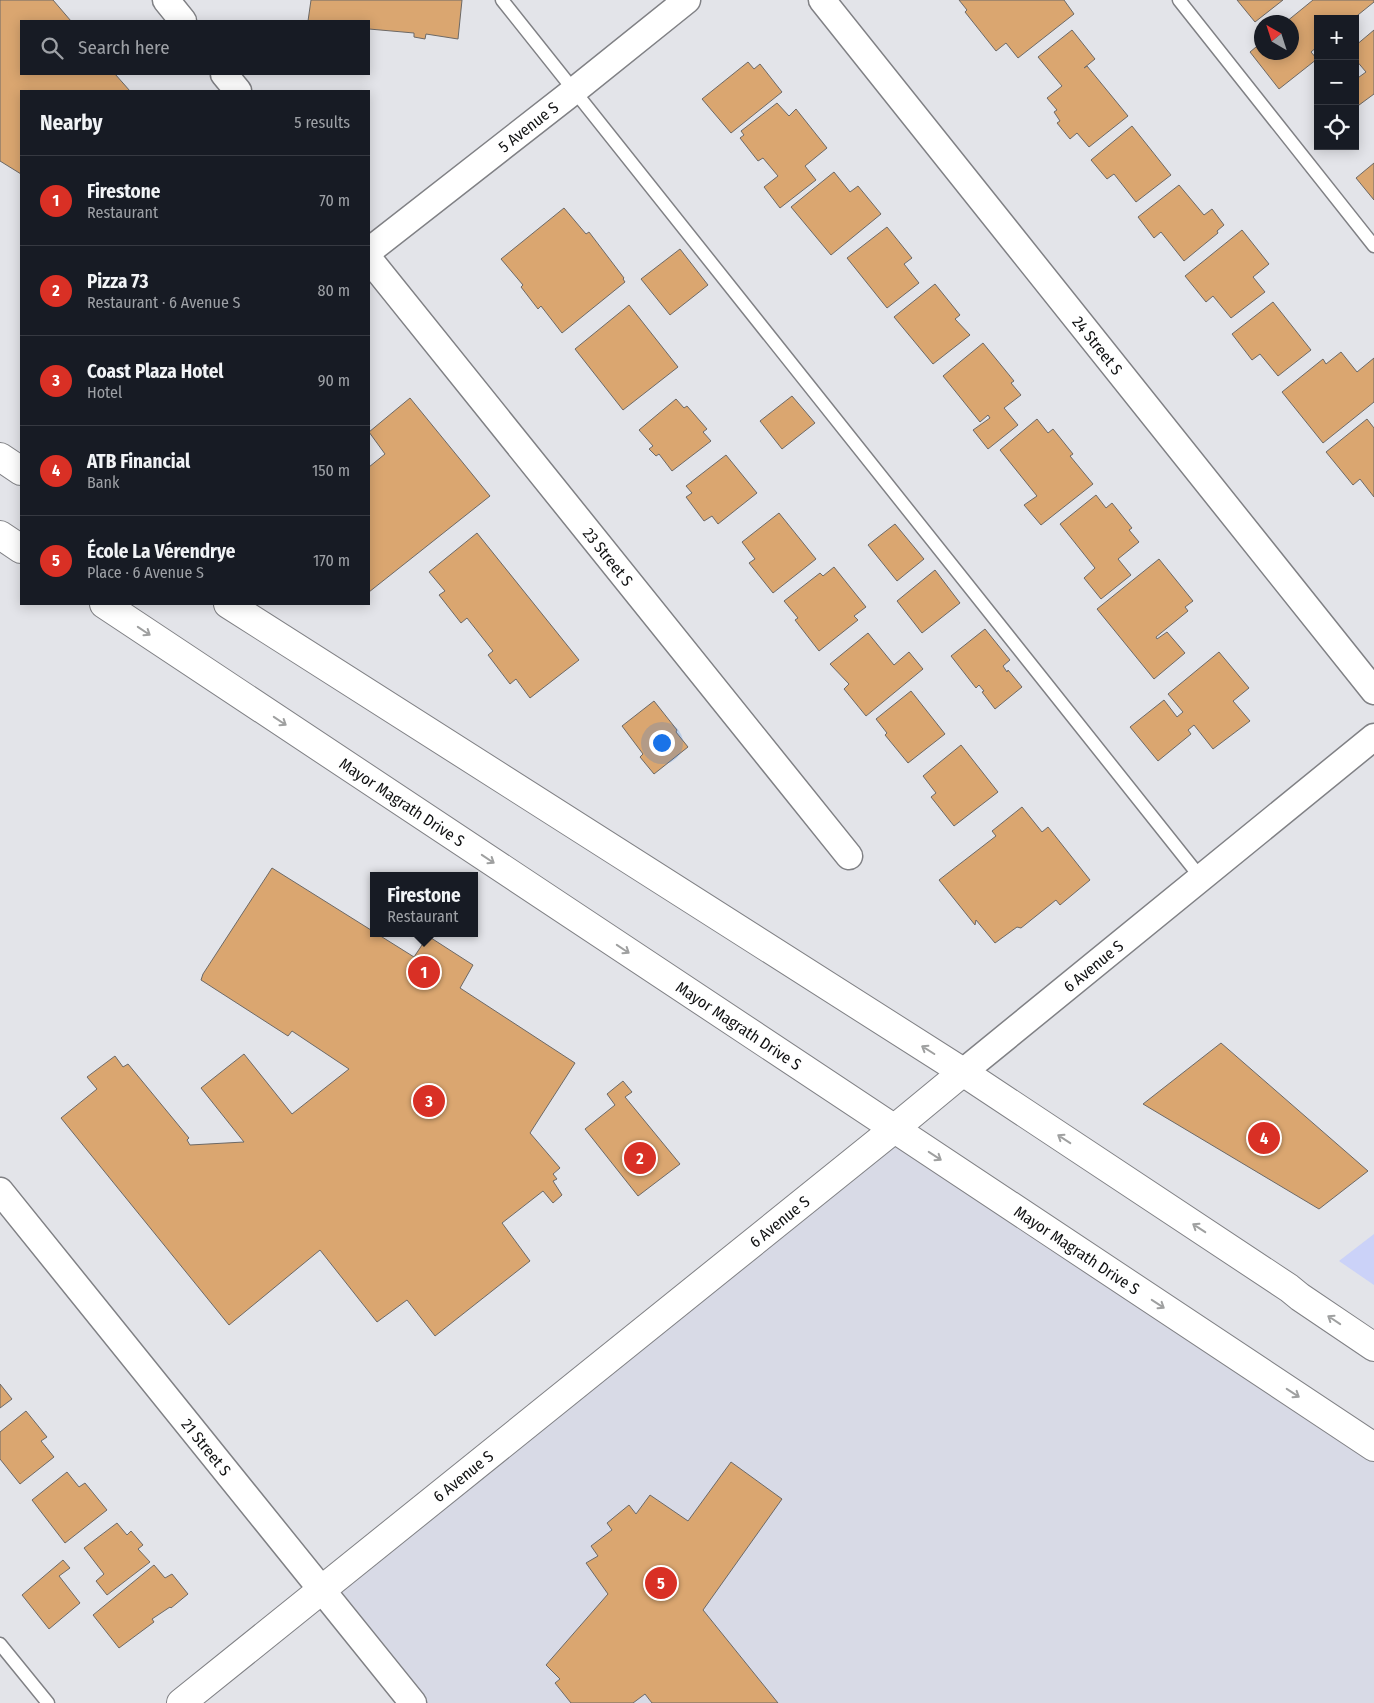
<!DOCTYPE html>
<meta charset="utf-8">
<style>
:root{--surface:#171b24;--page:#242831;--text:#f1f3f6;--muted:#9ea1a6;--line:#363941;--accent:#d93025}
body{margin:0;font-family:"Fira Sans Condensed",sans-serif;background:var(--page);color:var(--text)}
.controls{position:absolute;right:15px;top:15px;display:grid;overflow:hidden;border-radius:0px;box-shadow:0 2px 12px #0003}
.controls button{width:45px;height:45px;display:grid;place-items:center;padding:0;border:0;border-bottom:1px solid var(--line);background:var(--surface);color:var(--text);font:25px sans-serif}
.compass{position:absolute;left:1254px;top:15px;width:45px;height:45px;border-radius:50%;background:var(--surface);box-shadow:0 2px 12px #0003;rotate:321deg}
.you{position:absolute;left:661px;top:742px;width:18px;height:18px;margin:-12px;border:4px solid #fff;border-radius:50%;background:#1a73e8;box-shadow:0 0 0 8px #1a73e833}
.badge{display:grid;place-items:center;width:32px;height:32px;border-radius:50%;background:var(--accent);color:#fff;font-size:16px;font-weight:700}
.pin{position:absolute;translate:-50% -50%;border:2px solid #fff;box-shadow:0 1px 5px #0006}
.popup{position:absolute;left:370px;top:872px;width:108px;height:65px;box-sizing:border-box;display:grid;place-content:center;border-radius:0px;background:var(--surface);filter:drop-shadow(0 1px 4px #0005);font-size:16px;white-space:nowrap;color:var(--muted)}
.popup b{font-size:19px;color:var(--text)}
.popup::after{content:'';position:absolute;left:50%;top:100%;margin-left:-10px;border:10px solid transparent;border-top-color:var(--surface)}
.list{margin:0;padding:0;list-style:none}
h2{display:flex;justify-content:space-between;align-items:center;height:65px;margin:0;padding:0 20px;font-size:21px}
h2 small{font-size:16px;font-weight:400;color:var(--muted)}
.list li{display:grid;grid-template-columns:32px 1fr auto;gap:15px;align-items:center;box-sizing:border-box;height:90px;padding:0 20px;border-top:1px solid var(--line)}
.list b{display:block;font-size:19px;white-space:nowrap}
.list p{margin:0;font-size:16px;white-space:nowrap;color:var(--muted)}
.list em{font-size:16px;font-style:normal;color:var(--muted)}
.icon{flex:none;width:28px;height:28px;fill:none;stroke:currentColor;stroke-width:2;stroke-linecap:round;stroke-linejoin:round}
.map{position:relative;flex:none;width:1374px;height:1703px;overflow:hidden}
.search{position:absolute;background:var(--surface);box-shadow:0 2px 12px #0003;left:20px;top:20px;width:350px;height:55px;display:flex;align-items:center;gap:12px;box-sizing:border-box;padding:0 18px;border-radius:0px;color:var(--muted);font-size:19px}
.panel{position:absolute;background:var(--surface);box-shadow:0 2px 12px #0003;left:20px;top:90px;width:350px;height:515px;border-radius:0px}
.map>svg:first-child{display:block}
.built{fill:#d8dae6}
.green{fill:#cbd2f8}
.building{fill:#daa670;stroke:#6d6966}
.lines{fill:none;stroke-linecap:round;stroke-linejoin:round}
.lane-casing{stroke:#808185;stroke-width:15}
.street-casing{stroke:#808185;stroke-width:29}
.secondary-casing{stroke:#808185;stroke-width:30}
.primary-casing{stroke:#808185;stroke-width:30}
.lane{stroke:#fff;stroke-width:12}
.street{stroke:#fff;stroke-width:26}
.secondary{stroke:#fff;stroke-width:28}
.primary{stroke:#fff;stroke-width:28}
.oneway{stroke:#9fa0a0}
.labels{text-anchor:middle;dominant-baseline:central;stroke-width:4;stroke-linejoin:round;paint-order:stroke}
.street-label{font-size:16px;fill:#101112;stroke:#fff}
</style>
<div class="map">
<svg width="1374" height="1703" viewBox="0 0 1374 1703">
<rect width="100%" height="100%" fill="#e3e4e9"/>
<path class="built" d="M894 1129 1374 1447V1703H413L322 1590Z"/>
<path class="green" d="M1374 1234V1285L1339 1261Z"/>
<path class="building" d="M0 0H53L71 21H21V74H115L130 91H21V174L0 161Z
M311 0H462L458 39 426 34 425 39 414 37V33L369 29V21H308Z
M959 0H1064L1074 14 1018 58 1006 43 996 51 965 12 967 10Z
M1237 0H1283L1255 22Z
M1313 0H1374V2L1353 19H1318V46L1311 52 1317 59 1279 89 1250 52 1262 42V52H1292V22H1286Z
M1072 30 1095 59 1084 68 1087 66 1128 116 1089 147 1077 133 1070 139 1057 123 1060 121 1054 112 1057 110 1047 98 1062 86 1038 57Z
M1374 30V94L1355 108V80L1366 72 1355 59V46Z
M748 62 754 69 760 64 782 92 731 133 702 99Z
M777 103 789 116 796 109 827 148 805 166 816 180 780 208 764 187 778 176 763 158 758 161 740 138 744 135 741 131Z
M1132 126 1171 175 1136 202 1114 174 1107 179 1091 160Z
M1374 163V200L1356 178Z
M834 172 850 192 858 186 881 214 831 255 791 207Z
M1179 185 1204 215 1212 209 1224 225 1217 231 1218 233 1184 261 1161 232 1154 238 1138 217Z
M564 208 586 234 589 232 624 278 623 279 625 282 562 333 541 306 538 309 521 287 523 285 501 259Z
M887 227 912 258 904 264 919 283 887 308 847 258Z
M1242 230 1269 264 1253 277 1265 292 1231 318 1213 296 1206 302 1185 276Z
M680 249 708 285 670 315 641 279Z
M935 284 960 315 955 319 970 335 933 364 894 317Z
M1273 302 1311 350 1278 376 1260 354 1252 360 1232 334Z
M629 305 678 367 623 410 575 349Z
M983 343 1014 381 1011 383 1021 395 1004 408 1018 425 988 449 973 430 990 418 988 415 980 422 943 376Z
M1341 352 1357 372 1374 358V402L1323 443 1282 392 1323 359 1326 364Z
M792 396 815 423 782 449 760 421Z
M410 398 490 496 369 592V467L385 454 369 432Z
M676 399 684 408 687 406 707 429 703 432 711 441 672 471 659 454 656 456 649 449 653 446 639 430Z
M1037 419 1048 433 1053 429 1073 454 1070 456 1093 484 1041 525 1024 505 1037 496 1000 450Z
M1367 419 1374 428V497L1360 479 1353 485 1326 452Z
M726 455 757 493 718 524 712 516 704 521 686 497 692 493 686 486Z
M1096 495 1106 508 1112 503 1132 528 1129 530 1139 542 1118 559 1131 575 1101 599 1084 578 1095 568 1060 524Z
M779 513 816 559 773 593 749 563 755 559 742 542Z
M895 524 924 559 897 581 868 545Z
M477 533 579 660 530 698 516 679 510 684 488 655 493 651 467 618 461 623 439 595 445 591 429 572Z
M1159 559 1193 601 1185 607 1188 611 1156 637 1157 639 1167 632 1185 653 1154 679 1097 609Z
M834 567 866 607 854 616 858 620 819 651 795 620 798 618 784 601 820 573 823 576Z
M935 570 960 603 922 633 897 601Z
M985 629 1010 660 1003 666 1007 672 1008 670 1022 687 995 709 982 692 984 691 979 685 976 688 951 656Z
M868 633 894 665 909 652 923 669 866 716 844 689 849 684 830 664Z
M1219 652 1249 688 1233 701 1250 721 1213 749 1194 725 1188 730 1191 734 1158 761 1130 727 1164 700 1177 717 1183 712 1168 694Z
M911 691 945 734 908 763 885 735 887 733 876 719Z
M654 701 677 730 676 732 688 747 654 774 640 757 643 754 622 726Z
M961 745 998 792 954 826 931 797 936 793 923 776Z
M1022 807 1042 832 1048 827 1090 880 1060 905 1056 900 1021 928 1017 927 995 943 976 920 975 925 939 880 996 836 992 831Z
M272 868 414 957 428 936 473 965 460 988 575 1063 530 1133 560 1168 553 1174 557 1179 553 1181 562 1195 553 1203 543 1191 502 1223 530 1261 435 1336 407 1300 377 1322 320 1250 229 1325 61 1118 97 1089 87 1077 115 1056 123 1067 128 1064 189 1138 187 1140 190 1145 244 1142 201 1088 244 1054 292 1114 349 1069 292 1031 288 1036 201 980 203 974Z
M1221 1043 1368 1171 1319 1209 1143 1104Z
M623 1081 632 1092 625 1097 680 1164 638 1196 585 1129 615 1105 607 1094Z
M0 1384 12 1399 0 1408Z
M26 1411 47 1437 41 1441 54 1457 20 1484 0 1459V1432Z
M731 1462 782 1499 703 1610 778 1703H652L645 1694 633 1703H571L555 1683 560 1679 546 1665 608 1594 586 1563 598 1556 591 1546 612 1530 607 1523 629 1505 636 1514 650 1495 688 1521Z
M67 1472 79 1487 85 1483 107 1510 65 1543 32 1500Z
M117 1523 127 1535 131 1531 143 1545 138 1549 150 1562 107 1595 96 1581 104 1574 84 1548Z
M63 1560 70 1568 59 1576 80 1603 49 1629 22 1595Z
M154 1565 165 1578 172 1574 188 1594 171 1608 170 1607 152 1619 154 1622 119 1648 93 1615Z"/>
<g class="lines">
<g class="lane-casing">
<path id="lane" d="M502 0 1201 878
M1179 0 1374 246
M0 1644 48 1703"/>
</g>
<g class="street-casing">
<g id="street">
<path d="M166 0 183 21"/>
<path id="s1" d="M822 0 1374 691"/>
<path d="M224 74 238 91"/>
<path id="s2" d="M369 251 575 90 687 0"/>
<path id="s3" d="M369 259 849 856"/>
<path id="s4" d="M963 1072 1374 737"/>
<path id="s5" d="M0 1191 413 1703"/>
</g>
</g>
<g class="secondary-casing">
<g id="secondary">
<path id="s6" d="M181 1703 894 1129 963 1072"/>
</g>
</g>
<g class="primary-casing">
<g id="primary">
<path d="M0 457 21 471"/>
<path d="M0 535 21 549"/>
<path id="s7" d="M104 604 1374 1447"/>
<path d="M228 604 963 1072 1289 1288 1300 1297 1374 1347"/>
</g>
</g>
<use href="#lane" class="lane"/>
<use href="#street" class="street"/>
<use href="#secondary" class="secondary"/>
<use href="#primary" class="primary"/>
</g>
<defs><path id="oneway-shaft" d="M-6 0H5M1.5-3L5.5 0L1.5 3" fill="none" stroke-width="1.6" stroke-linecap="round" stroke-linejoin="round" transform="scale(1.25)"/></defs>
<g class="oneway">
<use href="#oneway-shaft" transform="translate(144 631) rotate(34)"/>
<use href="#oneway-shaft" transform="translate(280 721) rotate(34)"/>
<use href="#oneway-shaft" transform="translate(488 859) rotate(34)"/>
<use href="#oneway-shaft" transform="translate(623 949) rotate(34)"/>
<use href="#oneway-shaft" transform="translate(928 1050) rotate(-148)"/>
<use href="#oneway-shaft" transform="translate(1064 1139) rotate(-147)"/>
<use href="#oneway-shaft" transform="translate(935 1156) rotate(33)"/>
<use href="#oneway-shaft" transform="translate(1199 1228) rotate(-147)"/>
<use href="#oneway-shaft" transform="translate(1158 1304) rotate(33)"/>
<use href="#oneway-shaft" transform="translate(1334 1320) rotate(-146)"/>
<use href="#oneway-shaft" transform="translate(1293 1393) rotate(33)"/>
</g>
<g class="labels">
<g class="street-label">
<text stroke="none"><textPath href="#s2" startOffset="202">5 Avenue S</textPath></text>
<text stroke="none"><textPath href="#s1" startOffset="442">24 Street S</textPath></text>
<text stroke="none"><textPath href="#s3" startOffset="382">23 Street S</textPath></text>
<text stroke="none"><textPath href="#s7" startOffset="358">Mayor Magrath Drive S</textPath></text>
<text stroke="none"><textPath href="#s4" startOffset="168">6 Avenue S</textPath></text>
<text stroke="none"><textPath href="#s7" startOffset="762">Mayor Magrath Drive S</textPath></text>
<text stroke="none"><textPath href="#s6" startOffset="768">6 Avenue S</textPath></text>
<text stroke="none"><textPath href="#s7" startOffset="1168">Mayor Magrath Drive S</textPath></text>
<text stroke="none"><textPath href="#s5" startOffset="329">21 Street S</textPath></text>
<text stroke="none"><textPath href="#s6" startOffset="362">6 Avenue S</textPath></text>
</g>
</g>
</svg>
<div class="controls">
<button>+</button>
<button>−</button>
<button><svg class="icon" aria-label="locate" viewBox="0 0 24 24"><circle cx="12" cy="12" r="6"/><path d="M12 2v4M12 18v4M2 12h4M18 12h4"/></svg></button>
</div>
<svg class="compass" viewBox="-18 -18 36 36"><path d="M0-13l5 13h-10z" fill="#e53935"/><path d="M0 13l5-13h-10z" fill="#9ea1a6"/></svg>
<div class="you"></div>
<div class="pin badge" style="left:424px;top:972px">1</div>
<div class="popup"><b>Firestone</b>Restaurant</div>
<div class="pin badge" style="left:640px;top:1158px">2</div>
<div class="pin badge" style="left:429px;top:1101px">3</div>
<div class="pin badge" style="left:1264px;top:1138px">4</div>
<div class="pin badge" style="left:661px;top:1583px">5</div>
<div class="search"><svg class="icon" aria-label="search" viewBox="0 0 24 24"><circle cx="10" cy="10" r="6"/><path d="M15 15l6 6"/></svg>Search here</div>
<section class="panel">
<h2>Nearby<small>5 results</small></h2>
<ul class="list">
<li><span class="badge">1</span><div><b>Firestone</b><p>Restaurant</p></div><em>70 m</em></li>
<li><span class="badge">2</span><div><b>Pizza 73</b><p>Restaurant · 6 Avenue S</p></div><em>80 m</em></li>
<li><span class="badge">3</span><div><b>Coast Plaza Hotel</b><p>Hotel</p></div><em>90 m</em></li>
<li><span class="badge">4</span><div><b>ATB Financial</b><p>Bank</p></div><em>150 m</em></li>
<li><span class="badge">5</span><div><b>École La Vérendrye</b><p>Place · 6 Avenue S</p></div><em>170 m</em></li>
</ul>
</section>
</div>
